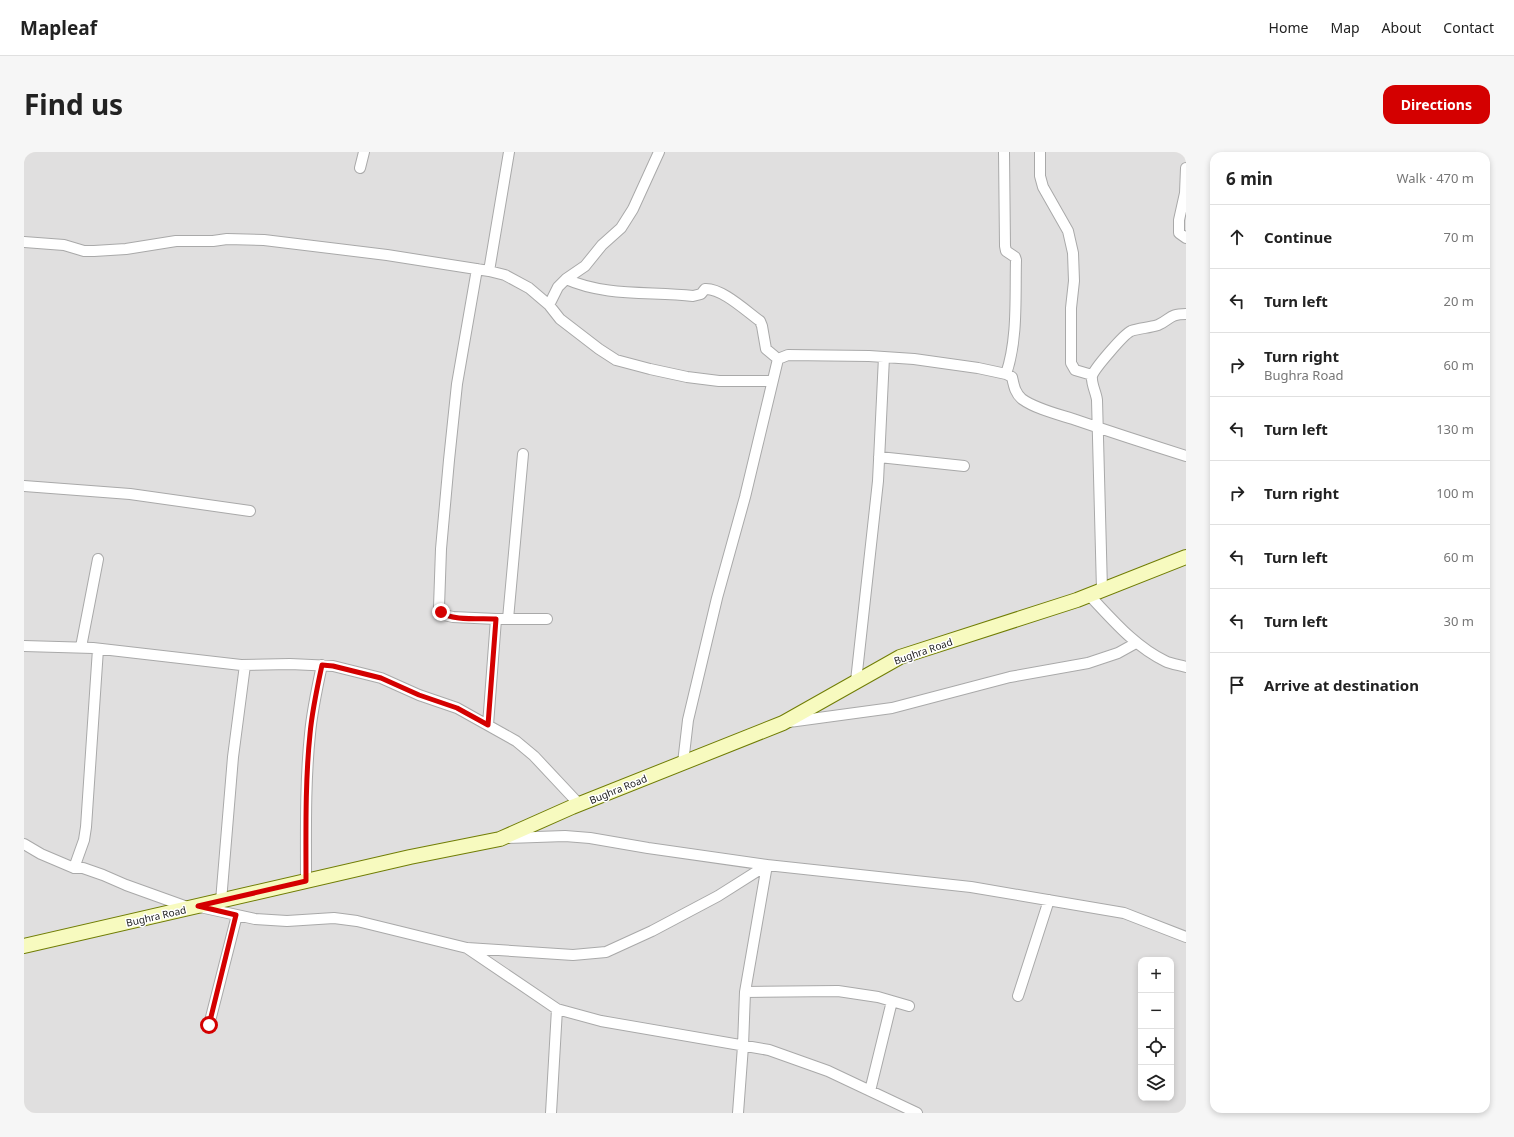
<!DOCTYPE html>
<meta charset="utf-8">
<style>
:root{--surface:#fff;--page:#f6f6f6;--text:#222;--muted:#767676;--line:#e0e0e0;--accent:#d40000}
body{margin:0;font-family:"Noto Sans",sans-serif;background:var(--page);color:var(--text)}
.controls{position:absolute;right:12px;bottom:12px;display:grid;overflow:hidden;border-radius:8px;box-shadow:0 2px 6px #0003}
.controls button{width:36px;height:36px;display:grid;place-items:center;padding:0;border:0;border-bottom:1px solid var(--line);background:var(--surface);color:var(--text);font:20px sans-serif}
.stop{position:absolute;width:12px;height:12px;margin:-9px;border:3px solid #d40000;border-radius:50%;background:#fff}
.stop.end{background:#d40000;border-color:#fff;box-shadow:0 1px 4px #0008}
.list{margin:0;padding:0;list-style:none}
h2{display:flex;justify-content:space-between;align-items:center;height:52px;margin:0;padding:0 16px;font-size:17px}
h2 small{font-size:13px;font-weight:400;color:var(--muted)}
.list li{display:grid;grid-template-columns:26px 1fr auto;gap:12px;align-items:center;box-sizing:border-box;height:64px;padding:0 16px;border-top:1px solid var(--line)}
.list b{display:block;font-size:15px;white-space:nowrap}
.list p{margin:0;font-size:13px;white-space:nowrap;color:var(--muted)}
.list em{font-size:13px;font-style:normal;color:var(--muted)}
.icon{flex:none;width:22px;height:22px;fill:none;stroke:currentColor;stroke-width:2;stroke-linecap:round;stroke-linejoin:round}
.map{position:relative;flex:none;width:1162px;height:961px;overflow:hidden;border-radius:12px}
header{display:flex;align-items:center;gap:24px;box-sizing:border-box;height:56px;padding:0 20px;background:var(--surface);border-bottom:1px solid var(--line)}
header strong{font-size:19px}
nav{display:flex;gap:22px;margin-inline-start:auto;font-size:14px}
.intro{display:flex;align-items:center;justify-content:space-between;box-sizing:border-box;height:96px;padding:0 24px}
h1{margin:0;font-size:28px}
.button{padding:10px 18px;border-radius:12px;background:var(--accent);color:#fff;font-size:14px;font-weight:700}
main{display:flex;gap:24px;padding:0 24px}
aside{flex:1;background:var(--surface);border-radius:12px;box-shadow:0 2px 6px #0003}
.map>svg:first-child{display:block}
.residential{fill:#e0dfdf;fill-rule:evenodd}
.lines{fill:none;stroke-linecap:round;stroke-linejoin:round}
.street-casing{stroke:#a9a9a9;stroke-width:12}
.secondary-casing{stroke:#707d05;stroke-width:16}
.street{stroke:#fff;stroke-width:10}
.secondary{stroke:#f7fabf;stroke-width:14}
.route{stroke:#d40000;stroke-width:5}
.labels{text-anchor:middle;dominant-baseline:central;stroke-width:3;stroke-linejoin:round;paint-order:stroke}
.street-label{font-size:10px;fill:#222;stroke:#fff}
</style>
<header>
<strong>Mapleaf</strong>
<nav><a>Home</a><a>Map</a><a>About</a><a>Contact</a></nav>
</header>
<div class="intro"><h1>Find us</h1><a class="button">Directions</a></div>
<main>
<div class="map">
<svg width="1162" height="961" viewBox="0 0 1162 961">
<rect width="100%" height="100%" fill="#f2efe9"/>
<path class="residential" d="M0 0H1162V961H0ZM1117 808H1147V946H1117Z"/>
<g class="lines">
<g class="street-casing">
<path id="street" d="M980 0 981 94 982 99 991 105 992 108C991 145 994 187 982 222
M1016 0V24L1019 35 1044 79 1049 101 1050 129 1047 156V211L1051 218 1068 223
M336 16 340 0
M1162 16 1161 41 1155 68V81L1162 86
M0 90 40 93 60 99H70L102 97 152 89H189L203 87 240 88 363 103 465 119 481 123 505 136 525 153 536 167 575 197 592 208 626 217 663 225 695 229H748
M453 117 433 232 425 308 417 397 415 455 420 463 429 465 472 467
M465 119 485 0
M542 127C582 145 627 139 669 144L677 142 681 137C698 136 722 159 736 169L738 174 742 197 754 207
M525 153 534 135 542 127 561 114 578 93 597 76 609 57 635 0
M855 305 940 314
M0 334 106 342 226 359
M1078 438 1073 248C1072 240 1067 232 1068 224 1070 217 1100 182 1107 179 1115 176 1125 176 1134 173 1147 167 1145 162 1162 162
M1065 443C1088 467 1110 494 1141 509 1147 512 1155 513 1162 515
M484 467H523
M0 494 69 496 217 513 266 512 309 514 357 526 395 543 433 556 492 589 510 604 555 652
M57 495 74 407
M832 529 854 329 860 205
M765 570 868 556 986 525 1064 511 1094 501 1112 491
M464 573 472 467H484L499 302
M659 611 664 568 693 446 721 345 754 207 764 203 845 204 890 207 954 216 982 222 988 225C990 234 991 241 998 247 1012 257 1033 262 1049 267 1087 280 1124 292 1162 304
M482 686 541 684 566 686 624 696 743 713 947 735 1100 761 1162 785
M0 692 17 702 50 716H59L79 723 102 733 166 756
M50 716 60 688 62 675 74 497
M282 729C282 680 281 631 286 582 288 559 293 536 298 513
M197 749 209 605 221 513
M176 755 231 767 263 769 310 766 333 769 443 796 549 803 582 800 628 779 694 744 743 713
M443 796 533 857 577 869 745 898 804 919 893 961
M721 840 814 839 854 845 885 854
M994 844 1025 748
M185 873 213 763
M846 939 868 849
M527 961 533 857
M714 961 719 894 721 840 743 713"/>
</g>
<g class="secondary-casing">
<path id="secondary" d="M0 794 386 705 476 687 548 655 759 571 876 505 1053 448 1162 405"/>
</g>
<use href="#street" class="street"/>
<use href="#secondary" class="secondary"/>
</g>
<g class="lines">
<path class="route" d="M185 873 212 763 174 754 282 729C282 680 281 631 286 582 288 559 293 536 298 513L309 514 357 526 395 543 433 556 464 573 472 467C459 466 426 469 417 460"/>
</g>
<g class="labels">
<g class="street-label">
<text transform="translate(899 499) rotate(-19)">Bughra Road</text>
<text transform="translate(594 637) rotate(-22)">Bughra Road</text>
<text transform="translate(132 764) rotate(-13)">Bughra Road</text>
</g>
</g>
</svg>
<div class="controls">
<button>+</button>
<button>−</button>
<button><svg class="icon" aria-label="locate" viewBox="0 0 24 24"><circle cx="12" cy="12" r="6"/><path d="M12 2v4M12 18v4M2 12h4M18 12h4"/></svg></button>
<button><svg class="icon" aria-label="layers" viewBox="0 0 24 24"><path d="M12 4l9 5-9 5-9-5zM3 14l9 5 9-5"/></svg></button>
</div>
<div class="stop" style="left:185px;top:873px"></div>
<div class="stop end" style="left:417px;top:460px"></div>
</div>
<aside>
<h2>6 min<small>Walk · 470 m</small></h2>
<ul class="list">
<li><svg class="icon" aria-label="ahead" viewBox="0 0 24 24"><path d="M12 20V5M6 11l6-6 6 6"/></svg><div><b>Continue</b></div><em>70 m</em></li>
<li><svg class="icon" aria-label="left" viewBox="0 0 24 24"><path d="M17 20v-9H6M10 6l-5 5 5 5"/></svg><div><b>Turn left</b></div><em>20 m</em></li>
<li><svg class="icon" aria-label="right" viewBox="0 0 24 24"><path d="M7 20v-9h11M14 6l5 5-5 5"/></svg><div><b>Turn right</b><p>Bughra Road</p></div><em>60 m</em></li>
<li><svg class="icon" aria-label="left" viewBox="0 0 24 24"><path d="M17 20v-9H6M10 6l-5 5 5 5"/></svg><div><b>Turn left</b></div><em>130 m</em></li>
<li><svg class="icon" aria-label="right" viewBox="0 0 24 24"><path d="M7 20v-9h11M14 6l5 5-5 5"/></svg><div><b>Turn right</b></div><em>100 m</em></li>
<li><svg class="icon" aria-label="left" viewBox="0 0 24 24"><path d="M17 20v-9H6M10 6l-5 5 5 5"/></svg><div><b>Turn left</b></div><em>60 m</em></li>
<li><svg class="icon" aria-label="left" viewBox="0 0 24 24"><path d="M17 20v-9H6M10 6l-5 5 5 5"/></svg><div><b>Turn left</b></div><em>30 m</em></li>
<li><svg class="icon" aria-label="arrive" viewBox="0 0 24 24"><path d="M6 21V4h12l-3 4 3 4H6"/></svg><div><b>Arrive at destination</b></div></li>
</ul>
</aside>
</main>
